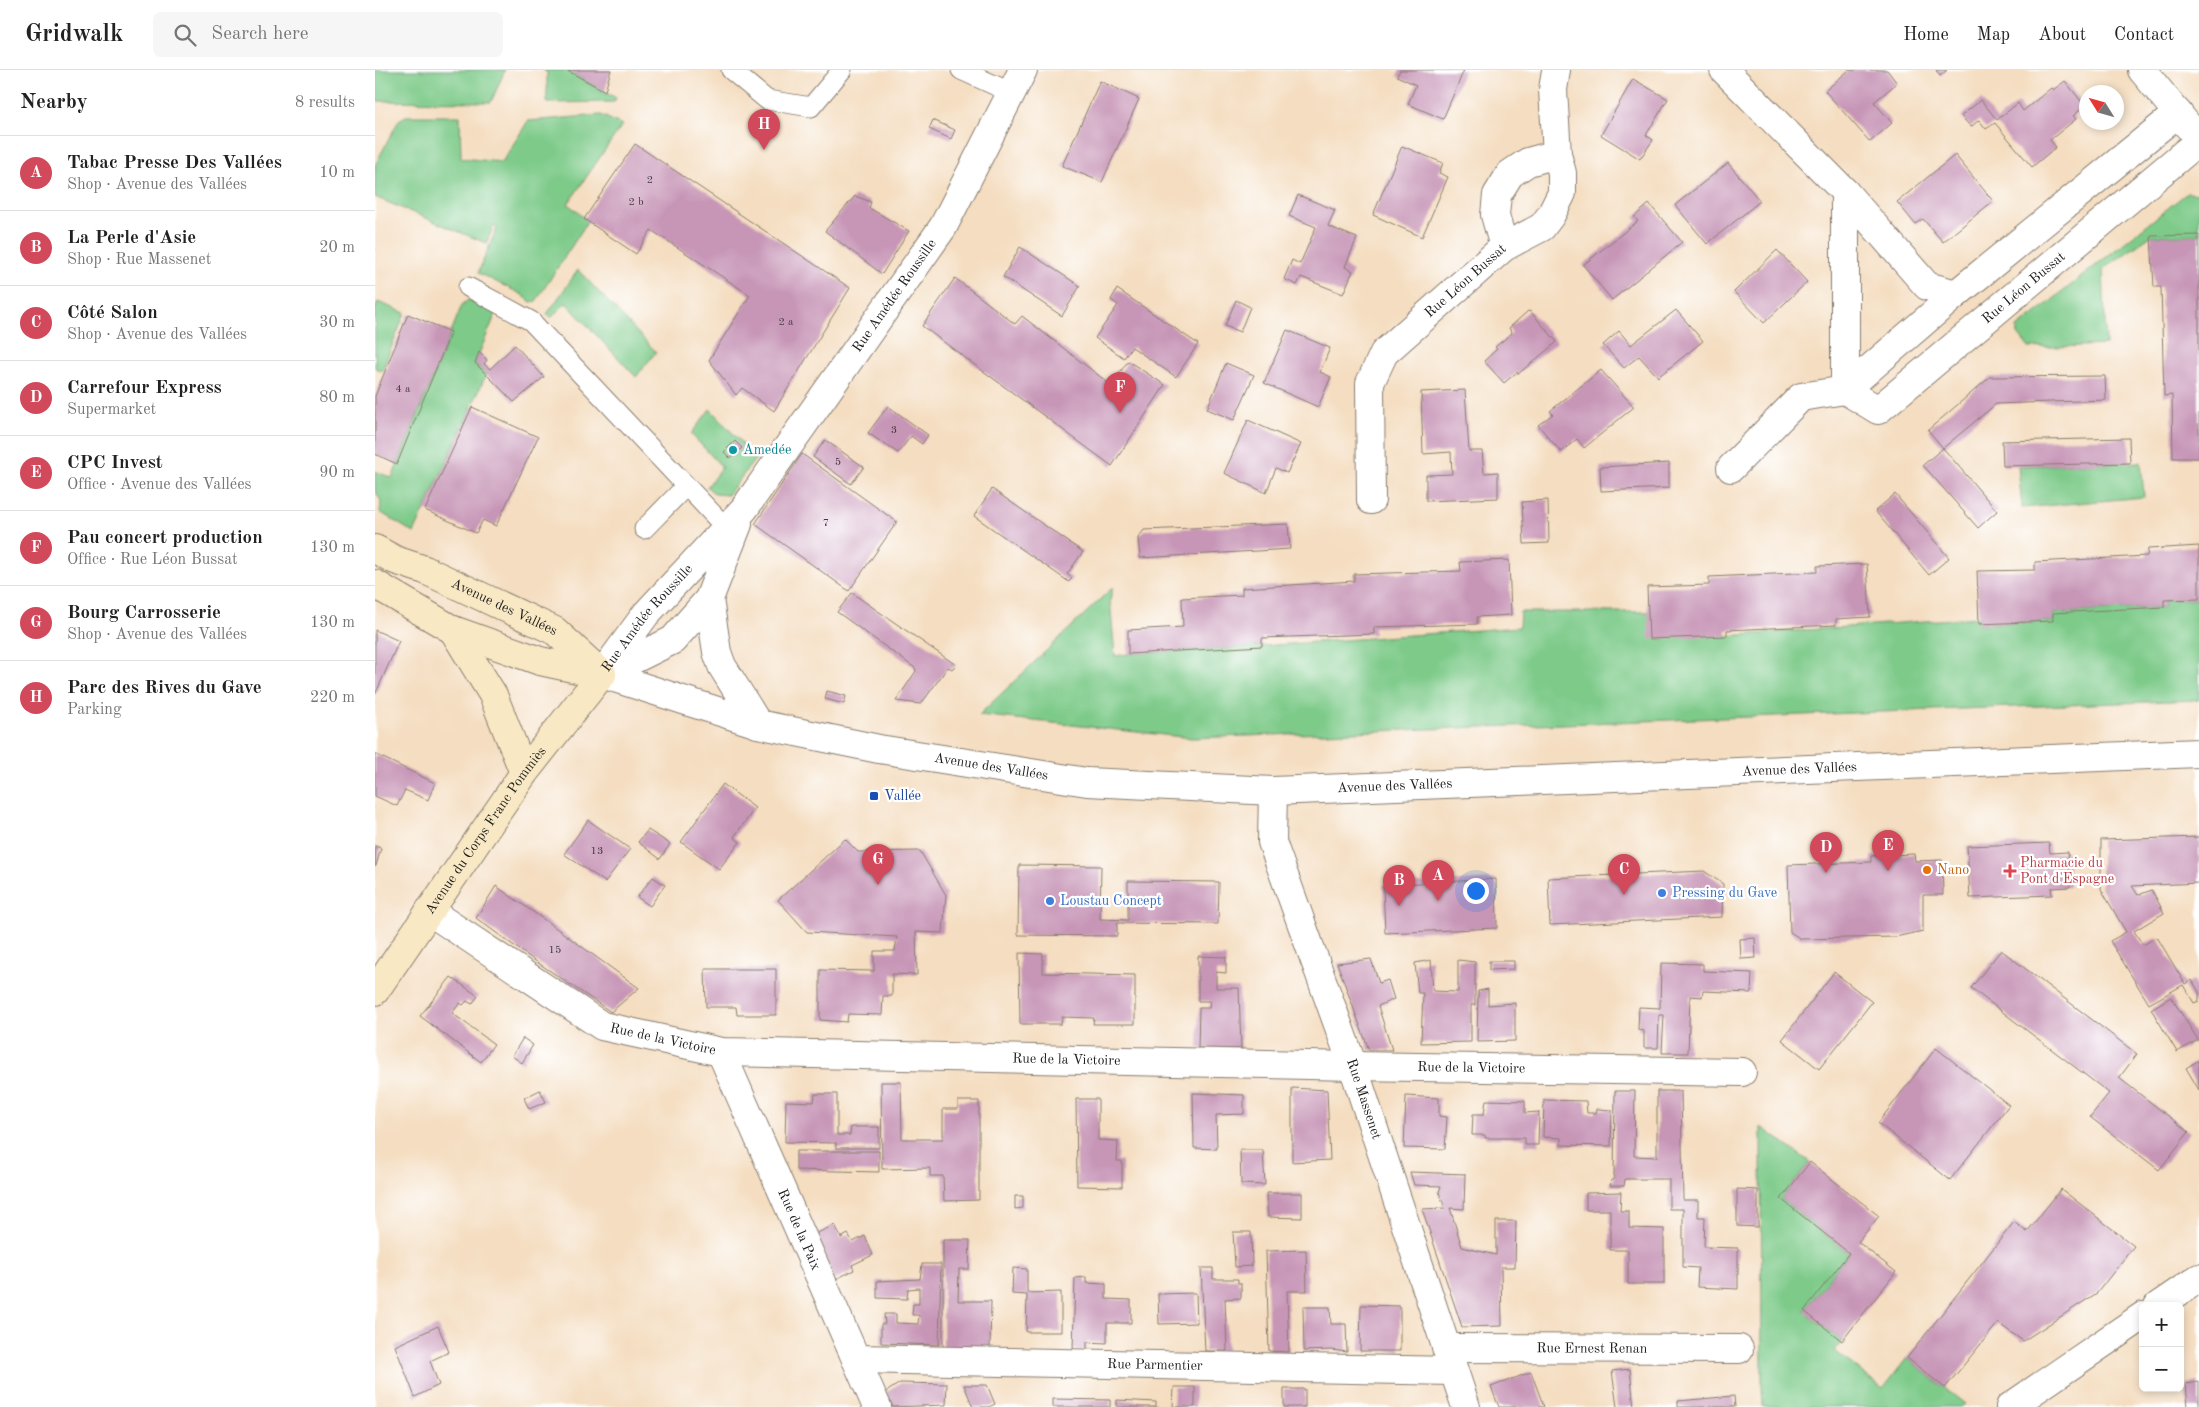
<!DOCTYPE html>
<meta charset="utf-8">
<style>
:root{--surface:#fff;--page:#f6f6f6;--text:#222;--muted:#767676;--line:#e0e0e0;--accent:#d1495b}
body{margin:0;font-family:"Old Standard TT",serif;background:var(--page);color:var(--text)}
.controls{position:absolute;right:15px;bottom:15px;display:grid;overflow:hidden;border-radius:8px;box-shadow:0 2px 8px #0003}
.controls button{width:45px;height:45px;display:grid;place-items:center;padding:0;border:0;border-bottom:1px solid var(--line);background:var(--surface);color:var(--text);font:25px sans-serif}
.compass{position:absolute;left:1704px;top:15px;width:45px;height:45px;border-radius:50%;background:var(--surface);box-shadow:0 2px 8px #0003;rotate:307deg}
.you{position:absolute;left:1100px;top:820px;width:18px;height:18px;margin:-12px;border:4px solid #fff;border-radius:50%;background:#1a73e8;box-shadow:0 0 0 8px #1a73e833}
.badge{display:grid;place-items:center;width:32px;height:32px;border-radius:50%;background:var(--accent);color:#fff;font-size:16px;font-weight:700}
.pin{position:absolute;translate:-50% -41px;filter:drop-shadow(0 1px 2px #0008)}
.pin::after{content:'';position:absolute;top:26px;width:18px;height:15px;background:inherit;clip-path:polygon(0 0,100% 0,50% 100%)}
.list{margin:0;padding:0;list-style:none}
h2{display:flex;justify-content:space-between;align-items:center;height:65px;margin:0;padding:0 20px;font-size:21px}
h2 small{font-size:16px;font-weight:400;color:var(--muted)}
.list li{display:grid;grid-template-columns:32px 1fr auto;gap:15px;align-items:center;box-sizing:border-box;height:75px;padding:0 20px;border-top:1px solid var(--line)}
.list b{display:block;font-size:19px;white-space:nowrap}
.list p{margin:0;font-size:16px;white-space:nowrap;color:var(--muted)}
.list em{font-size:16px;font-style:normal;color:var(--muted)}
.icon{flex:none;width:28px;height:28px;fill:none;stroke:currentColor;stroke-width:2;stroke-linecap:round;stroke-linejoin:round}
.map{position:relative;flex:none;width:1824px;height:1337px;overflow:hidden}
header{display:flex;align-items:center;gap:30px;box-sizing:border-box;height:70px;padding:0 25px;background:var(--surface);border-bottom:1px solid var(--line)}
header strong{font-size:24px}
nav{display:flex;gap:28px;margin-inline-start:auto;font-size:18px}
.search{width:350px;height:45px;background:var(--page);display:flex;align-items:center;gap:12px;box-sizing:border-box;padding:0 18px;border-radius:8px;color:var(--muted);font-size:19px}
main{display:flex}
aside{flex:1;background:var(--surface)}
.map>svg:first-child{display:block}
.green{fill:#7dca89;stroke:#4c7352}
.building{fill:#c796b7}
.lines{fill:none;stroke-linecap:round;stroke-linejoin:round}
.service-casing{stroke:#887c6e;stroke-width:21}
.minor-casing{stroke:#887c6e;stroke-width:30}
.tertiary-casing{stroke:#887c6e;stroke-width:30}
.secondary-casing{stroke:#887c6e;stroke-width:30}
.service{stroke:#fff;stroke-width:19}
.minor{stroke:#fff;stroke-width:28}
.tertiary{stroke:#fff;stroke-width:28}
.secondary{stroke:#f8e8c3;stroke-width:28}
.culture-dot{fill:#0f9aa8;stroke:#fff;stroke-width:2}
.transit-dot{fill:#1a4fb4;stroke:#fff;stroke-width:2}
.food-dot{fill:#e8710a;stroke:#fff;stroke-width:2}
.health-dot{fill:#e0444e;stroke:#fff;stroke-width:2}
.shop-dot{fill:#3f7fe0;stroke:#fff;stroke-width:2}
.labels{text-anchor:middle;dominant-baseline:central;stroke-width:4.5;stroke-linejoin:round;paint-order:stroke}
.number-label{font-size:11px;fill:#473a43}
.street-label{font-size:14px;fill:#1c1c1c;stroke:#fff}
.culture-label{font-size:14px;fill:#0d838f;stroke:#fff;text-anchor:start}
.transit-label{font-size:14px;fill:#164399;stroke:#fff;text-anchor:start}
.health-label{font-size:14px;fill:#be3a42;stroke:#fff;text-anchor:start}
.food-label{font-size:14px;fill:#c56008;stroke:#fff;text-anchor:start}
.shop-label{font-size:14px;fill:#366cbe;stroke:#fff;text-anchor:start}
</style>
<header>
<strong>Gridwalk</strong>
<div class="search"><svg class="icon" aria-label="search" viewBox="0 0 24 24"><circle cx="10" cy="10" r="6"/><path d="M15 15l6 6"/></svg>Search here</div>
<nav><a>Home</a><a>Map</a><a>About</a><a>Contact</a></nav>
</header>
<main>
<aside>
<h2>Nearby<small>8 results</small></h2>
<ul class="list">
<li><span class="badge">A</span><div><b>Tabac Presse Des Vallées</b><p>Shop · Avenue des Vallées</p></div><em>10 m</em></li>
<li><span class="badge">B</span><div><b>La Perle d'Asie</b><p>Shop · Rue Massenet</p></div><em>20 m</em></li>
<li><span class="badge">C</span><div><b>Côté Salon</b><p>Shop · Avenue des Vallées</p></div><em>30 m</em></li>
<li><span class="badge">D</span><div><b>Carrefour Express</b><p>Supermarket</p></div><em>80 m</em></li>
<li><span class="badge">E</span><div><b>CPC Invest</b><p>Office · Avenue des Vallées</p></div><em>90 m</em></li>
<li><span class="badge">F</span><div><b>Pau concert production</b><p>Office · Rue Léon Bussat</p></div><em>130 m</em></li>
<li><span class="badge">G</span><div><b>Bourg Carrosserie</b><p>Shop · Avenue des Vallées</p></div><em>130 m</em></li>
<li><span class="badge">H</span><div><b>Parc des Rives du Gave</b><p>Parking</p></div><em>220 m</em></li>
</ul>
</aside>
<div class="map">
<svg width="1824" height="1337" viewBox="0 0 1824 1337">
<rect width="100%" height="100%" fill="#fff"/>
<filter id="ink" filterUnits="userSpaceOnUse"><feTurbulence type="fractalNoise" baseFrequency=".02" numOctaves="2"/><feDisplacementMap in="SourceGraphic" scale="10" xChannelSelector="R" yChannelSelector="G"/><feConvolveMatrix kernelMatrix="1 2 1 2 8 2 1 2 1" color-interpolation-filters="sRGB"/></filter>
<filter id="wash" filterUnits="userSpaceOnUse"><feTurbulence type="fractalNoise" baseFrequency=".0096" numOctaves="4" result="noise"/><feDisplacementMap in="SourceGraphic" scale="20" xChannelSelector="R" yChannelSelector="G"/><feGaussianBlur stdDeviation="1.12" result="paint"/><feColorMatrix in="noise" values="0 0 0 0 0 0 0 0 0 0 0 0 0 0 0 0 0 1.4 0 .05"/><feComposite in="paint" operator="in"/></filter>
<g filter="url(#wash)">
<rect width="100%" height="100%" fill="#f4ddc0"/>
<path class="green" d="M0 0H130L116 32 0 31Z
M168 0H191L241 28 239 32 172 33V2Z
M226 45 247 55 193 134 213 151 161 231 156 232 146 224 103 203 122 158 119 156 111 173 0 127V95L24 50 31 46H85L86 88 127 92 153 51Z
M1812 123 1824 124V165L1776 166 1728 199 1731 275 1654 278 1643 264 1642 258Z
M203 200 281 282 261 307 191 233 176 248 172 244Z
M93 230 122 241 100 293 111 305 39 463 5 442 6 431 0 420V401L17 408 87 235Z
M3 232 30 243 7 301 0 298V240Z
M335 339 381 388 353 425 340 424 332 417 347 397 316 364Z
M1766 392 1769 427 1647 438 1643 396Z
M738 517 735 530 740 586 753 584 887 576 1144 557 1145 542H1273L1352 566 1604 547V554L1678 551V543L1789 537V530L1824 529V630L817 668 604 645Z
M1386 1057 1435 1092 1406 1129 1474 1183 1429 1241 1467 1271 1460 1281 1508 1319 1532 1288 1590 1334 1586 1337H1388L1387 1317Z"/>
<g id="blocks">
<path class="building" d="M191 0H236L230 21Z
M1025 0H1089L1068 49 1033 34 1041 15 1022 6Z
M1474 0H1512L1522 13 1499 32 1517 53 1495 72 1450 21Z
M1561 0H1572L1565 6Z
M1258 9 1293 29 1271 65 1278 70 1265 89 1226 65Z
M725 11 764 29 727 112 687 96Z
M1690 11 1710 36 1698 46 1701 49 1675 70 1681 77 1657 97 1620 53 1611 59 1604 50 1596 57 1586 46 1606 30 1622 50 1643 33 1648 41 1676 18 1678 20Z
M558 50 580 60 576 69 554 59Z
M260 74 475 218 399 341 367 318 361 325 334 290 375 225 276 160 261 184 209 149Z
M1027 76 1068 93 1064 103 1073 107 1047 167 998 145Z
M1580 85 1618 131 1568 172 1548 149 1540 154 1522 132Z
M1353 93 1385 131 1332 174 1300 135Z
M923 125 960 140 953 156 982 168 970 197 978 201 968 224 926 207 922 215 909 209 917 190 925 194 941 157 914 146Z
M480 126 496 132 494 138 534 161 507 204 450 161Z
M1274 134 1307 172 1237 230 1208 195 1263 151 1259 147Z
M1824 165V388H1798L1797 325 1789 326 1786 217H1779L1776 166Z
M645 177 705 216 687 246 628 207Z
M1402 180 1432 212 1389 253 1359 222Z
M580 208 640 254 647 246 736 315 753 291 790 315 737 396 547 256Z
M742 219 823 274 801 307 757 277 749 288 720 268 743 235 736 230Z
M861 230 875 237 865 262 850 256Z
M1301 240 1328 271 1283 307 1264 286 1249 298 1228 275 1244 261 1256 275Z
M1153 241 1156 242 1182 272 1143 304 1142 302 1129 313 1109 291 1122 279 1120 277 1137 263 1134 258Z
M33 244 76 262 22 394 0 384V326Z
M912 260 955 278 945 302 956 307 943 337 889 313Z
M140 275 169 307 139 332 100 293 104 282 112 290 109 294 115 299Z
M851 293 879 305 859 350 832 339Z
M1226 300 1259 337 1209 378 1202 369 1186 382 1163 355 1178 344 1175 341Z
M1730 306 1731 330 1621 334 1568 378 1553 360 1615 307Z
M1090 320 1094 381H1107L1109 403 1123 402V428L1051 431V405L1077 404 1076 382 1048 384 1046 322Z
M513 336 553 365 547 374 536 366 523 383 493 363Z
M97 337 163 367 121 456 108 450 101 463 50 440Z
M873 350 926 374 912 403 901 398 891 423 849 403Z
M1754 368 1755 393 1628 396 1627 371Z
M450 370 489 397 476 414 438 387Z
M360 371 367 378 355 388 349 382Z
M1568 378 1622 441 1603 458 1548 395Z
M427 384 522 452 474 521 380 454Z
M1294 393V418L1226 421 1225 397Z
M617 419 708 482 692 504 697 508 694 512 599 446Z
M1520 424 1574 488 1554 505 1500 441Z
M1173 430 1174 473 1149 474 1147 432Z
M913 454 915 479 765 488 763 468 769 460Z
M1824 476V529L1789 530V537L1678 543V551L1604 554 1602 501 1660 500V492L1772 486 1773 479Z
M1134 490 1136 545 1102 547V554L999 557V564L887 568V576L753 584V560L808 557 807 528 867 525V518L979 511V504L1086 501 1085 492Z
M1492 494 1495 547 1461 549V555L1352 560V566L1274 569 1272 517 1334 515V507L1442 502V496Z
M477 523 581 595 577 599 573 597 546 634 521 631 541 601 540 598 462 542Z
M0 560 24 571 0 625Z
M452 621 471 626 469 634 450 629Z
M0 684 60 713 53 730 30 720 22 736 0 726Z
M348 714 380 738 359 767 365 772 344 799 306 772Z
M213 750 255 779 230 812 189 784Z
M273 760 295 774 285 789 263 772Z
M1824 767V813L1757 816 1763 825 1777 820 1789 843 1759 861 1768 875 1782 867 1810 914 1817 910 1824 922V931L1819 933 1808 915 1774 934 1735 871 1751 862 1726 819V770Z
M470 769 483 782 545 781 571 825 568 863 541 862 542 905 517 904V926H508L507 945 473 944 472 952 445 950V900L499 901V881H520L522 867 432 862 403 830Z
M1674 773 1675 783 1693 782 1695 817 1676 818 1677 825 1595 828 1592 776Z
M0 776 6 778 1 796H0Z
M1539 784 1540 791 1567 790 1568 825H1548V861L1520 867 1426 869 1415 862 1413 795 1496 792V786Z
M644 795 726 796 725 849 753 850V811L844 812 843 854 742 853V866L643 865Z
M1329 801 1348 814 1347 847 1175 855 1173 808Z
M278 807 290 815 275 836 262 827Z
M1121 809 1122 858 1010 863 1008 815Z
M121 816 181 858 264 918 236 942 153 886 101 848Z
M1380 868 1381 888 1366 889 1365 869Z
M1626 880 1762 984 1744 1008 1814 1062 1784 1100 1715 1047 1734 1023 1596 918Z
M644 883 668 884V903L760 905V954H718L719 948 687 947 686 954H645Z
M823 886 851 887V903L841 902V918H864L866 979 823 978 824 938H834L835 931H823Z
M996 889 1004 913 1013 910 1019 929 1003 936 1017 980H994L962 893Z
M1056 890 1058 921 1083 922V890L1100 892V935H1096V972L1046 973 1048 923H1043L1040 893Z
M1114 891H1139V899L1114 900Z
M1286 893 1328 894V901L1377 903 1376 923 1328 921 1327 927 1315 926 1313 983H1287L1289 945H1284L1283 978H1269V961L1263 960 1264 937 1285 938Z
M330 899H401V945H362L361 937H331Z
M1459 902 1497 932 1444 999 1407 970Z
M76 907 103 926 97 934 92 931 88 935 85 933 77 943 119 974 106 992 45 946Z
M1113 919V935L1140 933V971L1102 972 1103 921Z
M1796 927 1823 970 1802 982 1776 939Z
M148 968 158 975 147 993 137 986Z
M1561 978 1634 1035 1575 1110 1503 1053Z
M1824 990V1020L1811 998Z
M506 1012H526L527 1069H568V1039H583V1031H604V1130L569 1131 568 1106H555V1098L507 1099Z
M917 1018 952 1020 955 1090 917 1092Z
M165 1020 171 1032 154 1039 149 1028Z
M1240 1021H1260L1259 1086 1282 1087V1021H1306L1308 1130H1323V1147H1330L1329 1177 1363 1178V1219L1322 1217 1323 1198 1308 1197V1139H1294V1109H1250L1249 1116H1235L1236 1110H1239Z
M818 1023 869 1025V1044L841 1045 842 1079 819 1078Z
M440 1024H462V1065H475L476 1057H504V1078H461V1073L410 1072 411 1031 439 1032Z
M1031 1026 1064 1028V1046L1072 1047 1070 1079 1029 1078Z
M701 1029H723V1070L743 1071 742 1091H747V1117L702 1116Z
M1111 1030 1150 1031V1043L1164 1042 1163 1075H1150V1068H1110V1065H1097L1098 1044H1109Z
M1169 1030 1211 1031 1212 1043H1221L1222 1039 1237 1040 1236 1076 1186 1075V1068L1168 1067Z
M865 1080H888L890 1115 866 1114Z
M421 1081H504V1102L421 1100Z
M1435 1092 1504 1146 1483 1172 1521 1202 1467 1271 1429 1241 1474 1183 1406 1129Z
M1035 1102 1090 1104 1089 1139 1075 1138 1087 1177 1121 1185V1151H1141L1140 1197H1126L1127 1256 1087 1257 1047 1139 1070 1138 1064 1122 1066 1116 1039 1115Z
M1362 1119 1383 1120V1157L1362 1156Z
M1686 1119 1759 1176 1722 1223 1648 1271 1623 1253 1570 1318 1532 1288 1639 1152 1652 1162Z
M1246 1122 1245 1141H1254V1158L1289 1159V1214H1253V1180H1235V1140H1211V1123Z
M891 1123H927V1148L893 1147Z
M640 1126H648V1138L640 1139Z
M460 1155 466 1168 473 1164 478 1172 490 1166 498 1185 477 1195 479 1200 459 1210 440 1164Z
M858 1162H876L877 1196 860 1197Z
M568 1170H595L594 1199H584L583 1231H616L615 1279H568Z
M931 1180 932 1221H912L914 1282 894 1281 891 1181Z
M547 1194H566L564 1275 506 1273V1254H510L509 1244H521V1253L543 1254 544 1245H537L538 1234H544V1218L533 1219 532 1229 502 1228V1211L545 1209Z
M638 1198 652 1199V1223L686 1222V1262H651L652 1225 637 1224Z
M826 1198H838V1209H863V1213H866V1228L850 1229 852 1281H830Z
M711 1207V1213L731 1214V1229L756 1230V1253H732V1273L712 1272V1280H698L700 1208Z
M821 1223 822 1253 784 1254 783 1224Z
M986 1235 1025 1236V1281H985Z
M928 1237H955L956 1254H971L972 1282 957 1280 929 1281Z
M63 1256 74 1282 55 1291 64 1315 40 1327 20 1276Z
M1255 1299 1259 1337H1242L1237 1301Z
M1156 1302 1169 1337H1124L1116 1317Z
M1824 1312V1337H1813L1811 1314Z
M525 1313 572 1314 571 1335 518 1337 511 1322Z
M589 1315H612L620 1334 614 1337H598Z
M799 1317H820V1337H798Z
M909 1319H930V1337H909Z
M1359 1326 1360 1337H1303V1331Z
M678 1329 735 1330V1337H678Z
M742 1330 781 1332V1337H742Z"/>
</g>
</g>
<g filter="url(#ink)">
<use href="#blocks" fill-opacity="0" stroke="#887c6e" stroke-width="1"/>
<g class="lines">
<g class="service-casing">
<path id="service" d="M356 0 392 30 436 37 467 0
M586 0 637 23
M93 217 156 251 351 458
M269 459 311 416"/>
</g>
<g class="minor-casing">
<g id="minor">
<path d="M1349 0 1470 122"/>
<path d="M1767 0 1814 57"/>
<path id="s1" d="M1803 43 1581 224 1552 216 1470 122V320L1503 340 1824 71"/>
<path d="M1129 177 1120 145 1122 125 1135 104 1153 92 1182 84"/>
<path d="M1356 398 1426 327 1470 320 1581 224"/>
<path id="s2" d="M996 430 995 313 1009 283 1129 177 1167 157 1176 145 1187 123V103L1182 84 1178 20 1181 0"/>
<path d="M334 529 342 582 347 596 383 654"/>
<path d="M231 603 298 570 334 529 363 454"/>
<path id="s3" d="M227 604 271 544 369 439 568 157 648 0"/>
<path id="s4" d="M54 841 227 956 346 982 978 996 1367 1002"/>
<path id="s5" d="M346 982 502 1337"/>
<path id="s6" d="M1071 1278 1364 1279"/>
<path id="s7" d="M481 1289 1078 1301"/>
</g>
</g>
<g class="tertiary-casing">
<g id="tertiary">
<path id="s8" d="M227 604 383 654 504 679 712 712 898 721 1824 683"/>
<path id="s9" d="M898 721 897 772 978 996 1091 1337"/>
<path d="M1783 1236 1824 1208"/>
<path d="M1635 1337 1768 1246"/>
</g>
</g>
<g class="secondary-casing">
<g id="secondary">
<path id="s10" d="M0 479 20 490 50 500 180 561 227 604"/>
<path d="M0 514 78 560 165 591 226 604"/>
<path d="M78 560 118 625 149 703"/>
<path id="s11" d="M0 921 149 703 227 604"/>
</g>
</g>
<use href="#service" class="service"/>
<use href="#minor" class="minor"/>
<use href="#tertiary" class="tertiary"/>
<use href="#secondary" class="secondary"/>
</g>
</g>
<circle class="culture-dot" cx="358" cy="380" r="5"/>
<rect class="transit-dot" x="494" y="721" width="10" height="10" rx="2.5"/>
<circle class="food-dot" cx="1552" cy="800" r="5"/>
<path class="health-dot" d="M1632.5 793.5h5v5h5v5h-5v5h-5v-5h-5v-5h5z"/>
<g class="shop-dot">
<circle cx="1287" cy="823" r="5"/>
<circle cx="675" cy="831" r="5"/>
</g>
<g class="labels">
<g class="number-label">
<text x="275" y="110">2</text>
<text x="261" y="132">2 b</text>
<text x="411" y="252">2 a</text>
<text x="28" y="319">4 a</text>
<text x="519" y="360">3</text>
<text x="463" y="392">5</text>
<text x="451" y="453">7</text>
<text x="222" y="781">13</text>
<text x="180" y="880">15</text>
</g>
<g class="street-label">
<text stroke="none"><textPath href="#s2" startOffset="259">Rue Léon Bussat</textPath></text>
<text stroke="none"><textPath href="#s1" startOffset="868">Rue Léon Bussat</textPath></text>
<text stroke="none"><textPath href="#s3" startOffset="479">Rue Amédée Roussille</textPath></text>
<text stroke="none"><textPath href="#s10" startOffset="142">Avenue des Vallées</textPath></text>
<text stroke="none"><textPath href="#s3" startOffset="72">Rue Amédée Roussille</textPath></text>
<text stroke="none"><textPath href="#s8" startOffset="401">Avenue des Vallées</textPath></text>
<text stroke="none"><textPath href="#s8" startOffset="1211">Avenue des Vallées</textPath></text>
<text stroke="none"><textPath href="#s8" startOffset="806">Avenue des Vallées</textPath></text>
<text stroke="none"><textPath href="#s11" startOffset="195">Avenue du Corps Franc Pommiès</textPath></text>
<text stroke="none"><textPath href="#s4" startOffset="270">Rue de la Victoire</textPath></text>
<text stroke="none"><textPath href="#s4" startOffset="675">Rue de la Victoire</textPath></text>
<text stroke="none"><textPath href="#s4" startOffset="1080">Rue de la Victoire</textPath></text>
<text stroke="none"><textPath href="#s9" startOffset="324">Rue Massenet</textPath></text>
<text stroke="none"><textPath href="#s5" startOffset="194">Rue de la Paix</textPath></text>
<text stroke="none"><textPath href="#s6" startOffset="146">Rue Ernest Renan</textPath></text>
<text stroke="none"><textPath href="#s7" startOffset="299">Rue Parmentier</textPath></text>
</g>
<g class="culture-label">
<text x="368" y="380">Amedée</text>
</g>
<g class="transit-label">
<text x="509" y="726">Vallée</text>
</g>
<g class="health-label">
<text x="1645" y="793">Pharmacie du<tspan x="1645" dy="16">Pont d'Espagne</tspan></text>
</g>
<g class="food-label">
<text x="1562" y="800">Nano</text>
</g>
<g class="shop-label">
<text x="1297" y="823">Pressing du Gave</text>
<text x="685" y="831">Loustau Concept</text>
</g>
</g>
</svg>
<div class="controls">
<button>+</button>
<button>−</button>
</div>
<svg class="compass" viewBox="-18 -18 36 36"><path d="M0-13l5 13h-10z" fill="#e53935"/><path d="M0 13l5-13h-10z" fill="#767676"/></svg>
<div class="you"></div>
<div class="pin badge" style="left:1063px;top:831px">A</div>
<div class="pin badge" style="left:1024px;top:836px">B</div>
<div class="pin badge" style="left:1249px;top:825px">C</div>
<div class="pin badge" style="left:1451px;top:803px">D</div>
<div class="pin badge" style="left:1513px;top:801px">E</div>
<div class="pin badge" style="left:745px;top:343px">F</div>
<div class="pin badge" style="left:503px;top:815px">G</div>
<div class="pin badge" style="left:389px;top:80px">H</div>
</div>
</main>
